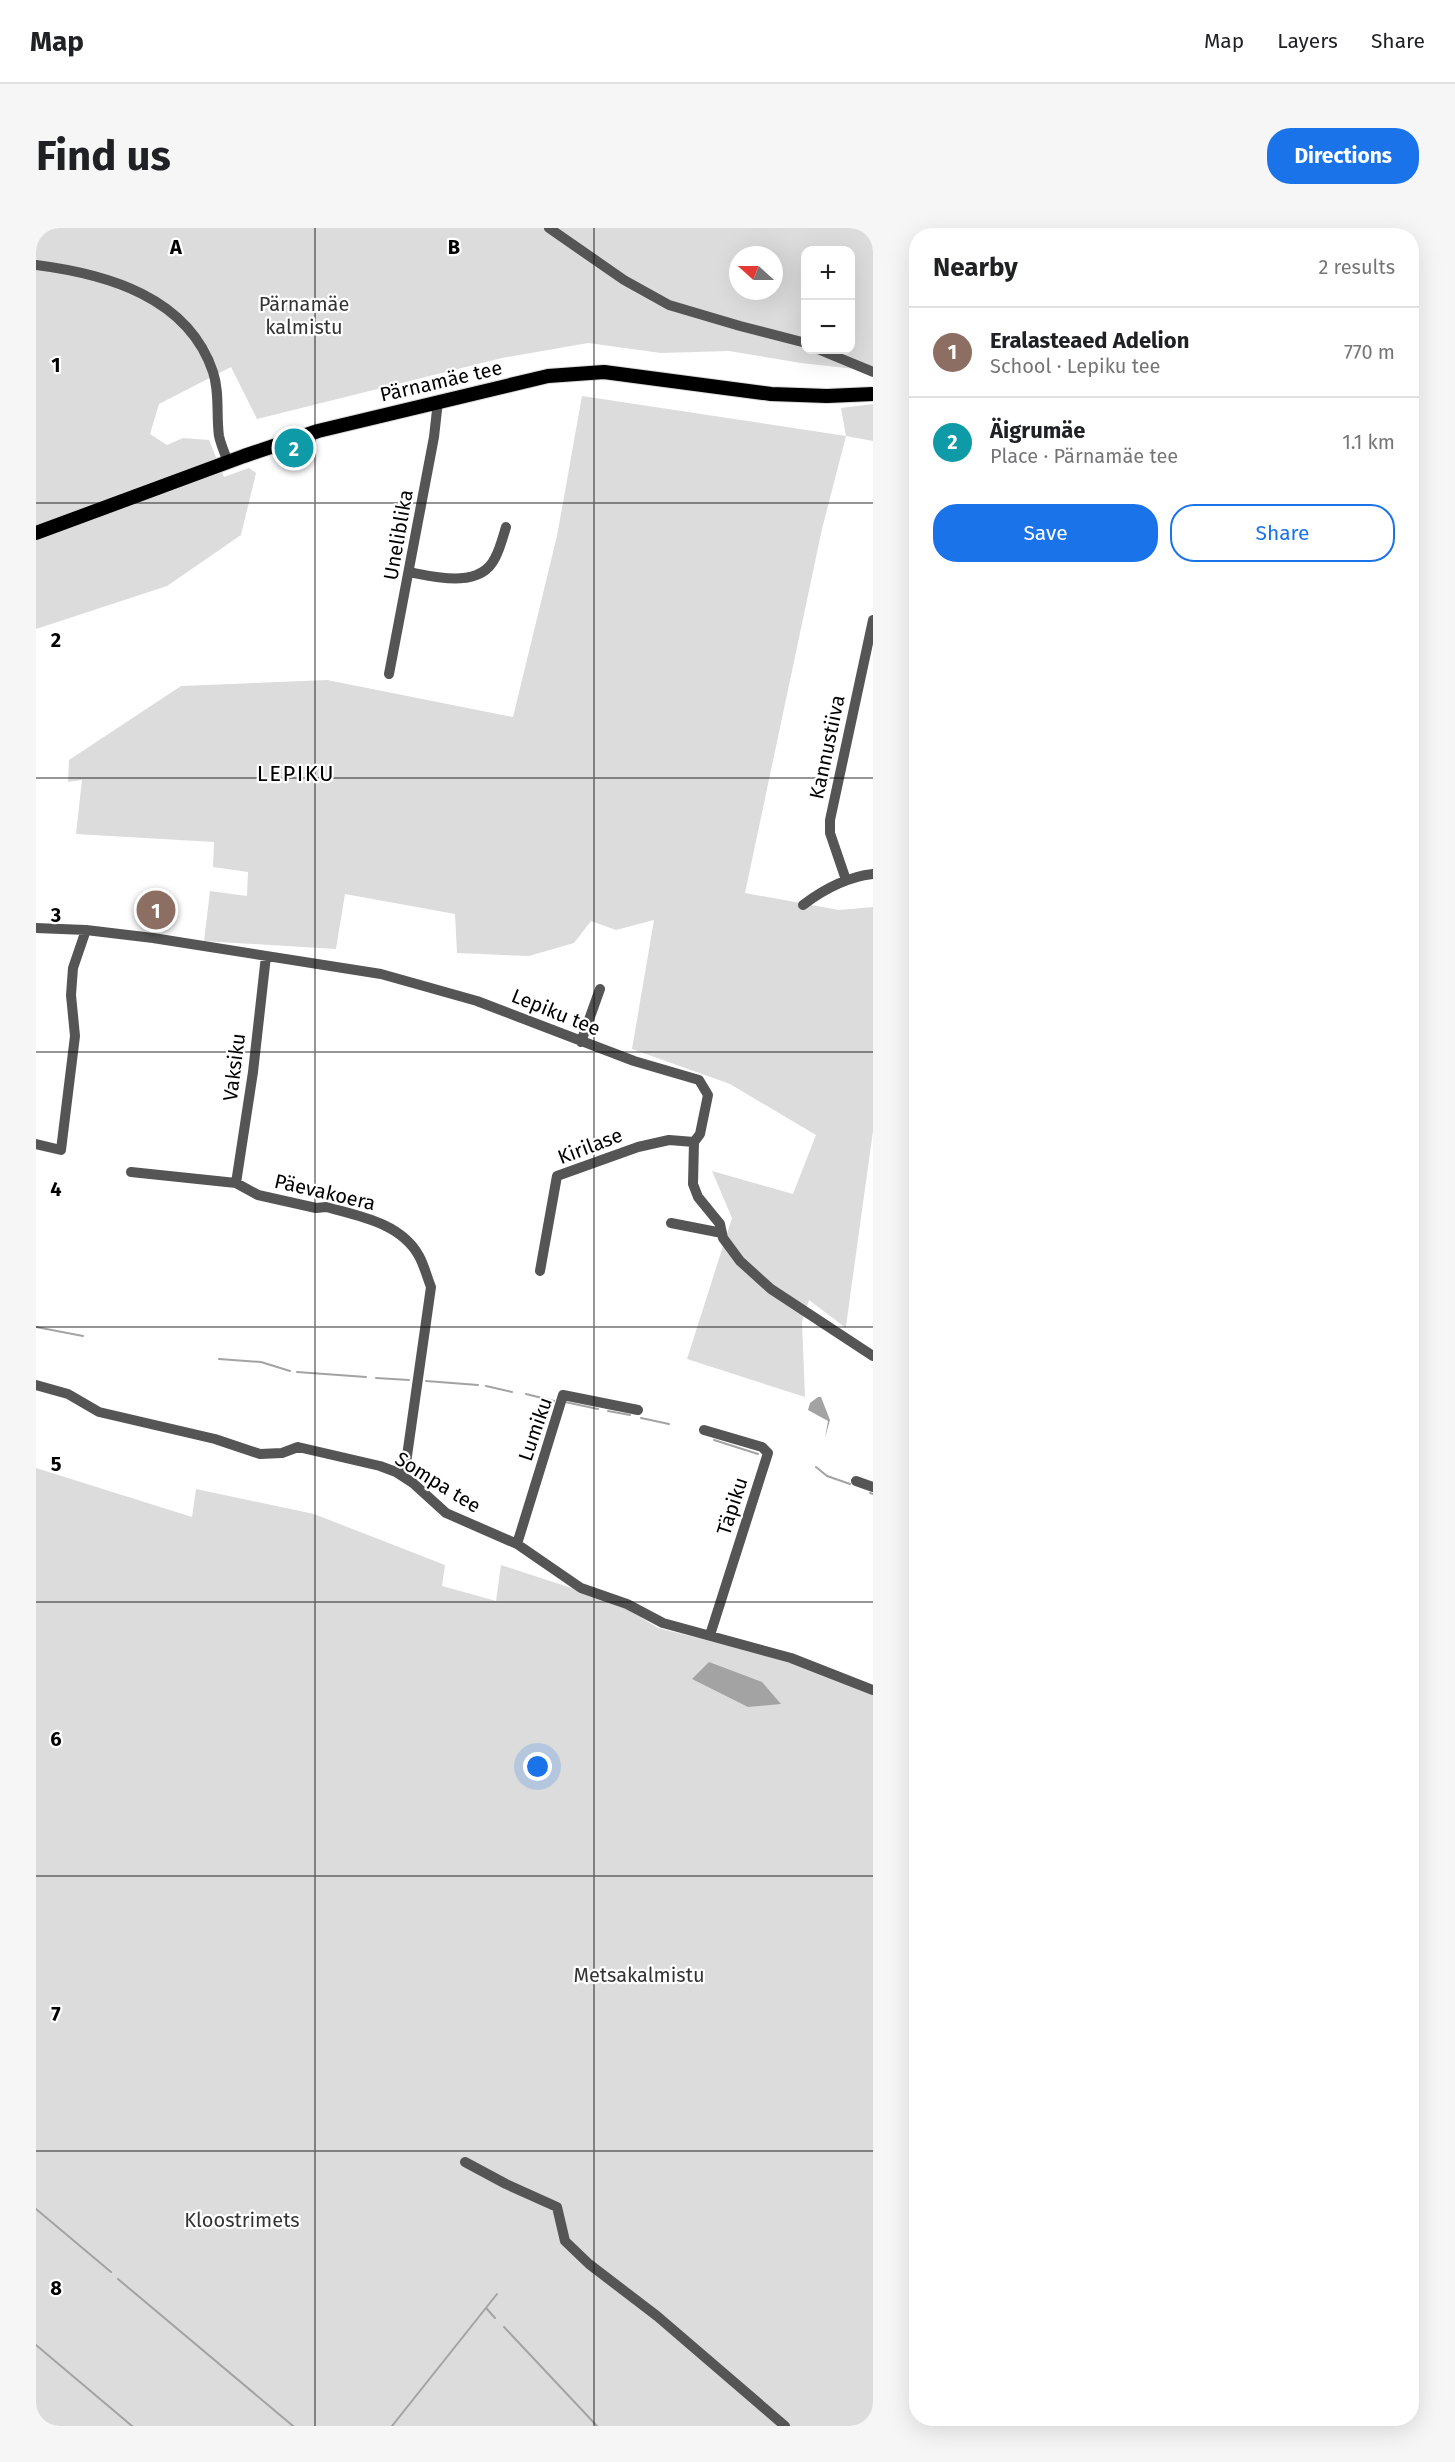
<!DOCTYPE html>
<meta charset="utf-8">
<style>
:root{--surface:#fff;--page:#f6f6f6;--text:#202124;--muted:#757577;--line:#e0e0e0;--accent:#1a73e8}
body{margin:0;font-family:"Fira Sans",sans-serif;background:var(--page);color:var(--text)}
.controls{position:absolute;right:18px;top:18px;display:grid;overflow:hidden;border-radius:12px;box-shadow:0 6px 24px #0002}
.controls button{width:54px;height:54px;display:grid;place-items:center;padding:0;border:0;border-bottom:2px solid var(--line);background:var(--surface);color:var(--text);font:30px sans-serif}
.compass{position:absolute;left:693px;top:18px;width:54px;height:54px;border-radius:50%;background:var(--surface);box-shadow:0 6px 24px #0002;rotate:291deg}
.you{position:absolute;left:502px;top:1539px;width:21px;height:21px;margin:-15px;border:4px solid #fff;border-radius:50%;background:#1a73e8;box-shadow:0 0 0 9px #1a73e833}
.badge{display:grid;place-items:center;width:39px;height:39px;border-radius:50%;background:var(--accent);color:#fff;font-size:20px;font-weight:700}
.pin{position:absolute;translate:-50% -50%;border:3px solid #fff;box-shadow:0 2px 6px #0006}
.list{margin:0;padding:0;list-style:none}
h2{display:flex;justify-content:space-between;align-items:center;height:78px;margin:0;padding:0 24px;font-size:26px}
h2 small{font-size:20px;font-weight:400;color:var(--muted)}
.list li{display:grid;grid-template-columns:39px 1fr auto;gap:18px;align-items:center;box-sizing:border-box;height:90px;padding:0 24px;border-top:2px solid var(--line)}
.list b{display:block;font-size:22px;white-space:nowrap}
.list p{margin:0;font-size:20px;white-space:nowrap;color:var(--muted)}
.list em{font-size:20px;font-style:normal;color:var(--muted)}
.actions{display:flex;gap:12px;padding:18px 24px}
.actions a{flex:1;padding:14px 0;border:2px solid var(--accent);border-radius:24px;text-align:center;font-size:21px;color:var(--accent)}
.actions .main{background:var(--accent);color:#fff}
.map{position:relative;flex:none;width:837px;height:2198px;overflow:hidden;border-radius:24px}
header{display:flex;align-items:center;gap:36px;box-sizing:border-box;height:84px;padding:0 30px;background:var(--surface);border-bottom:2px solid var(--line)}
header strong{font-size:28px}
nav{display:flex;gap:33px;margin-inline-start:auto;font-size:21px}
.intro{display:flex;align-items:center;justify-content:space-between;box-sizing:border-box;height:144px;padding:0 36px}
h1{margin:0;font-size:42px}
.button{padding:15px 27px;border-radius:24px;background:var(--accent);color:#fff;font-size:21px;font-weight:700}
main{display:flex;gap:36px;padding:0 36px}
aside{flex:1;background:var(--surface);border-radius:24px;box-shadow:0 6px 24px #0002}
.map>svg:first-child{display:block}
.green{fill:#dcdcdc;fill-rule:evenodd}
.water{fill:#a3a3a3}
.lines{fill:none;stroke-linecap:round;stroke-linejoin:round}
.stream{stroke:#a3a3a3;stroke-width:2}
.major-casing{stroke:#dbdbdb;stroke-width:16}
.minor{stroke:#555;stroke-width:10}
.major{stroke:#000;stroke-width:14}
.grid{fill:none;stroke:#000;stroke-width:1.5;stroke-opacity:0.55}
.labels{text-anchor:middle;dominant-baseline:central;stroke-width:4.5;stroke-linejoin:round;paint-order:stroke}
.park-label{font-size:20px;fill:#333;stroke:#fff}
.street-label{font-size:20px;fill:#000;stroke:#fff}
.quarter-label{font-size:22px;letter-spacing:1.5px;fill:#000;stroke:#fff}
.grid-label{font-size:20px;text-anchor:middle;font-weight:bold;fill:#000;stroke:#fff;stroke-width:4.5;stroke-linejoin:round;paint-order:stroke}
</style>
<header>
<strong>Map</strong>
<nav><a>Map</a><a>Layers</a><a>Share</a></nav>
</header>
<div class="intro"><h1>Find us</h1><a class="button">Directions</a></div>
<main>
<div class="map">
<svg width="837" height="2198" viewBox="0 0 837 2198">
<rect width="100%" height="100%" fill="#fff"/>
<path class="green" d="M0 0H837V143L765 135 693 123 625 125 552 115 466 130 221 191 195 139 123 176 114 206 131 217 147 210 173 212 188 249 213 240 220 245 205 307 131 358 0 401ZM770 22H814V122H770ZM702 27H738V63H702Z
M546 168 810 208 805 180 837 176V213L810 208 786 301 709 665 803 682 837 679V903L810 1098V1100L773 1072 766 1094 769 1169 651 1131 696 990 676 943 757 966 780 907 694 856 596 821 618 692 580 702 555 693 538 715 493 728 421 725 419 686 309 666 300 721 168 713 174 663 211 668 212 644 177 639 178 614 40 606 46 552 32 554 33 532 145 458 291 452 477 489 521 308Z
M0 1240 156 1289 160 1261 278 1286 409 1337 406 1358 460 1373 465 1337 581 1375 622 1400 734 1428 793 1448 837 1467V2198H0Z"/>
<path class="water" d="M782 1169H785L794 1192 789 1210 792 1193 772 1182 774 1175Z
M673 1434 726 1454 745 1476 712 1479 656 1451Z"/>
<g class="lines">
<path class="stream" d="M0 1099 47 1108
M183 1131 225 1134 254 1143
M261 1144 330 1149
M340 1150 373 1152
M390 1153 442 1157
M450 1158 476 1164
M490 1166 518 1173
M529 1174 562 1181
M572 1183 594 1187
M605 1190 633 1196
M678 1212 722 1226
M780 1239 791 1248 814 1256
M834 1265 837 1266
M0 1981 75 2044
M82 2051 257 2198
M450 2080 459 2090
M468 2099 561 2198
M0 2117 96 2198
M356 2198 461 2066"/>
<g class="major-casing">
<path id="major" d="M0 305 208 228 282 203 512 148 568 144 735 166 791 168 837 166"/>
</g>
<path class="minor" d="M513 0 588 52 633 77 704 98 770 115
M0 37C71 46 152 69 177 144 184 165 180 187 183 208 185 217 189 226 192 234
M784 122 837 144
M373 344C399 349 444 361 459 330 464 321 467 309 470 299
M353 446 398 209 402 173
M810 652 794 605V592L837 392
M767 677C788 661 810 649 837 646
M0 700 50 702 117 710 345 746 441 773 598 833 663 852 672 867 664 906 658 914 657 956 662 969 684 996 687 1010 704 1033 735 1061 837 1128
M545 814 564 761
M0 916 25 922 39 808 35 767 37 740 50 702
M95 944 200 955 222 967 280 980 290 979C323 988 365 995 383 1028 388 1037 391 1049 395 1059L368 1249
M200 955 217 844 230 728
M635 995 686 1005
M504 1043 521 948 602 919 633 912 658 914
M0 1157 32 1166 63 1184 179 1211 224 1226 246 1225 262 1219 344 1238 360 1244 377 1255 410 1285 481 1316 545 1360 591 1376 627 1395 755 1430 837 1462
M668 1202 726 1219 732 1225 674 1407
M820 1253 837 1259
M481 1316 527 1167 602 1182
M429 1934 470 1956 521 1979 529 2013 553 2036 621 2088 749 2198"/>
<use href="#major" class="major"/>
</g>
<path class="grid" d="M279 0V2198M558 0V2198M0 275H837M0 550H837M0 824H837M0 1099H837M0 1374H837M0 1648H837M0 1923H837"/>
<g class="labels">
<g class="park-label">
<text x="268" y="76">Pärnamäe<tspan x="268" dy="23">kalmistu</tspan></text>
<text x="603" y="1747">Metsakalmistu</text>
<text x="206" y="1992">Kloostrimets</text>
</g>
<g class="street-label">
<text transform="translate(405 153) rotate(-13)">Pärnamäe tee</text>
<text transform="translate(362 307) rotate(-80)">Uneliblika</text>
<text transform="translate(791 519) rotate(-78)">Kannustiiva</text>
<text transform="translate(520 784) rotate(22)">Lepiku tee</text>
<text transform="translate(198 839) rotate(-83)">Vaksiku</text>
<text transform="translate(554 918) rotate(-21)">Kirilase</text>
<text transform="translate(289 964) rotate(13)">Päevakoera</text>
<text transform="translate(499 1201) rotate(-71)">Lumiku</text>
<text transform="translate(402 1254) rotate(32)">Sompa tee</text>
<text transform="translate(696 1278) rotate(-72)">Täpiku</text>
</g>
<g class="quarter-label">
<text x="260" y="545">LEPIKU</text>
</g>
</g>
<g class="grid-label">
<text x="140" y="26">A</text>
<text x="418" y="26">B</text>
<text x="20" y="144">1</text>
<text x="20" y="419">2</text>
<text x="20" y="694">3</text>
<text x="20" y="968">4</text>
<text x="20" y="1243">5</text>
<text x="20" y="1518">6</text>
<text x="20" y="1793">7</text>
<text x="20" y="2067">8</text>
</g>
</svg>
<div class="controls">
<button>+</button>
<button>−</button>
</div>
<svg class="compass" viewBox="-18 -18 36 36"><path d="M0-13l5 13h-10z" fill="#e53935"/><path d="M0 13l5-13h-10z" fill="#757577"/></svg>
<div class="you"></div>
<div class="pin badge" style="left:120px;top:682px;background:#8d6e63">1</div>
<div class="pin badge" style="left:258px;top:220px;background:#0f9aa8">2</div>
</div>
<aside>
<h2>Nearby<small>2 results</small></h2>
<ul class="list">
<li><span class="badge" style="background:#8d6e63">1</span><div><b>Eralasteaed Adelion</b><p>School · Lepiku tee</p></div><em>770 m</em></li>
<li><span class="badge" style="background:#0f9aa8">2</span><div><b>Äigrumäe</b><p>Place · Pärnamäe tee</p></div><em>1.1 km</em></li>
</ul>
<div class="actions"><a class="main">Save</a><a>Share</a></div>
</aside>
</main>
